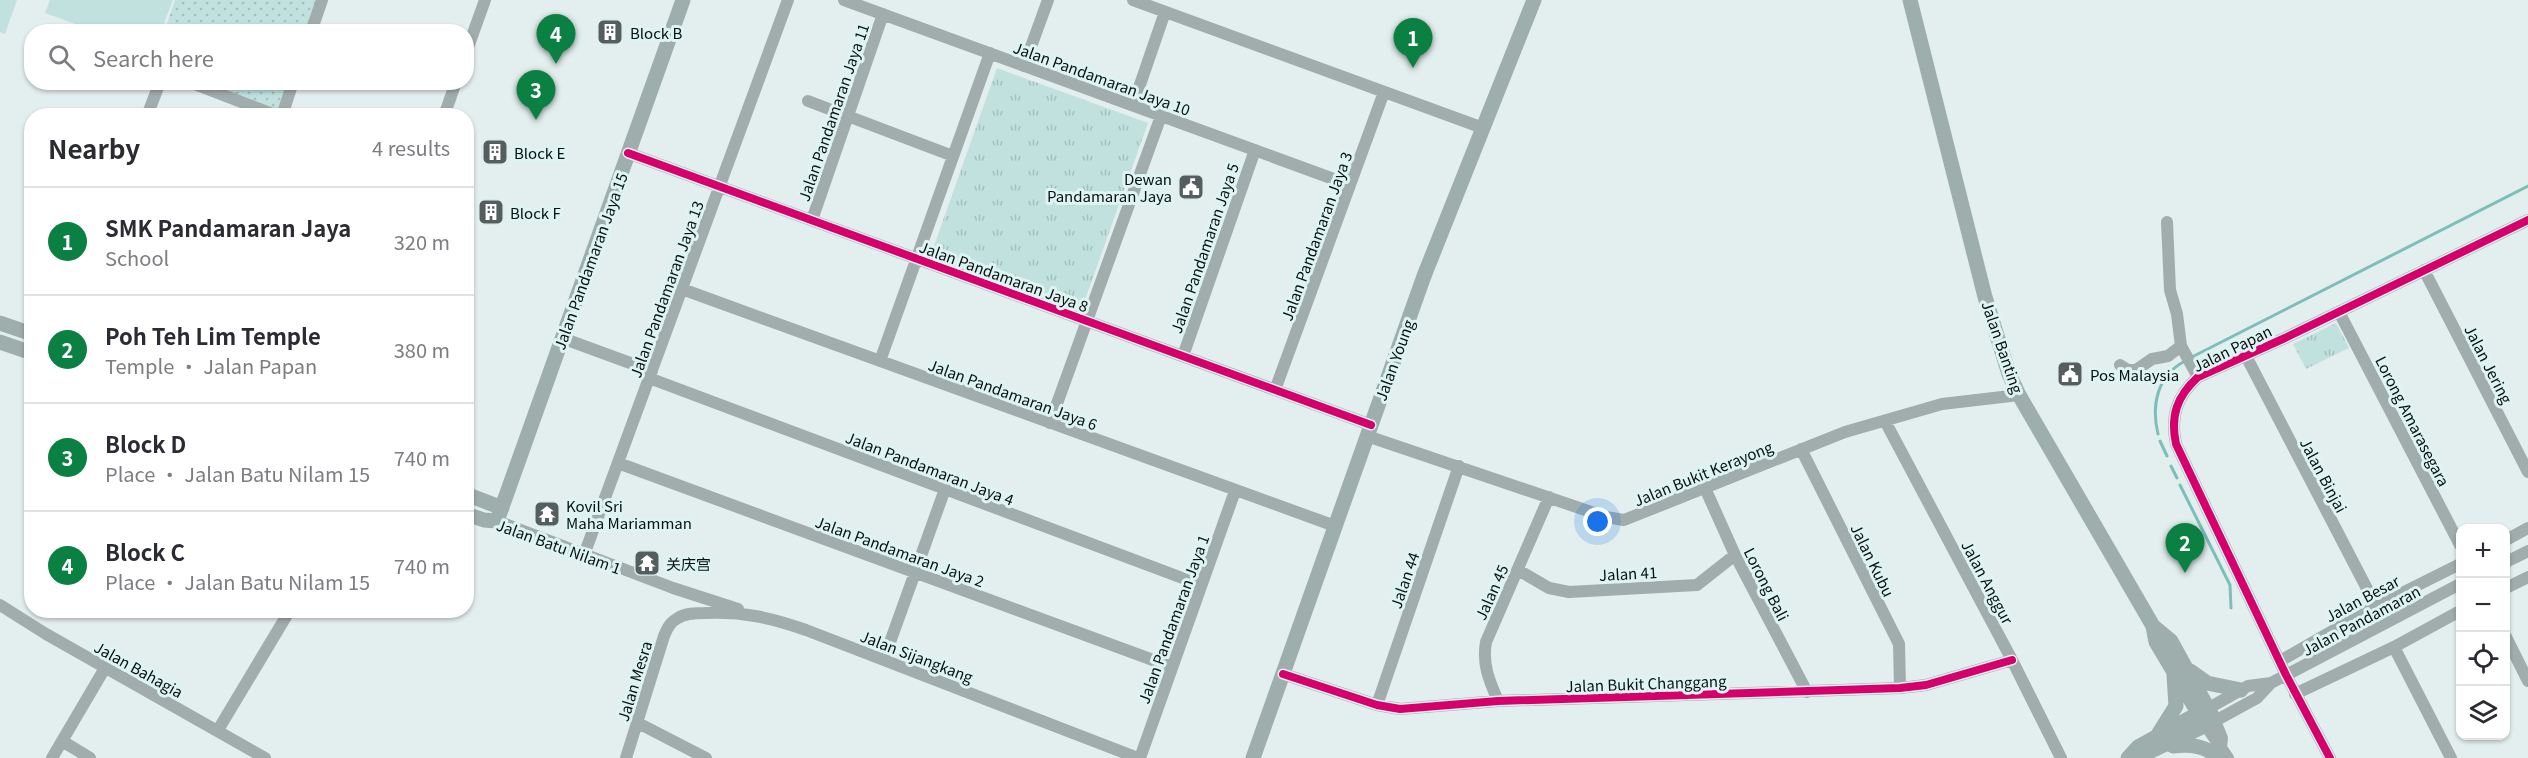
<!DOCTYPE html>
<meta charset="utf-8">
<style>
:root{--surface:#fff;--page:#f7f7f7;--text:#2b2b33;--muted:#7c7c81;--line:#e1e1e2;--accent:#0b8043}
body{margin:0;font-family:Georgia,"Noto Sans SC",serif;background:var(--page);color:var(--text)}
.controls{position:absolute;right:18px;bottom:18px;display:grid;overflow:hidden;border-radius:12px;box-shadow:0 2px 4px #0004}
.controls button{width:54px;height:54px;display:grid;place-items:center;padding:0;border:0;border-bottom:2px solid var(--line);background:var(--surface);color:var(--text);font:30px sans-serif}
.you{position:absolute;left:1598px;top:522px;width:21px;height:21px;margin:-15px;border:4px solid #fff;border-radius:50%;background:#1a73e8;box-shadow:0 0 0 9px #1a73e833}
.badge{display:grid;place-items:center;width:39px;height:39px;border-radius:50%;background:var(--accent);color:#fff;font-size:20px;font-weight:700}
.pin{position:absolute;translate:-50% -50px;filter:drop-shadow(0 2px 3px #0008)}
.pin::after{content:'';position:absolute;top:32px;width:21px;height:18px;background:inherit;clip-path:polygon(0 0,100% 0,50% 100%)}
.list{margin:0;padding:0;list-style:none}
h2{display:flex;justify-content:space-between;align-items:center;height:78px;margin:0;padding:0 24px;font-size:26px}
h2 small{font-size:20px;font-weight:400;color:var(--muted)}
.list li{display:grid;grid-template-columns:39px 1fr auto;gap:18px;align-items:center;box-sizing:border-box;height:108px;padding:0 24px;border-top:2px solid var(--line)}
.list b{display:block;font-size:22px;white-space:nowrap}
.list p{margin:0;font-size:20px;white-space:nowrap;color:var(--muted)}
.list em{font-size:20px;font-style:normal;color:var(--muted)}
.icon{flex:none;width:33px;height:33px;fill:none;stroke:currentColor;stroke-width:2;stroke-linecap:round;stroke-linejoin:round}
.map{position:relative;flex:none;width:2528px;height:758px;overflow:hidden}
.search{position:absolute;background:var(--surface);box-shadow:0 2px 4px #0004;left:24px;top:24px;width:450px;height:66px;display:flex;align-items:center;gap:15px;box-sizing:border-box;padding:0 21px;border-radius:24px;color:var(--muted);font-size:22px}
.panel{position:absolute;background:var(--surface);box-shadow:0 2px 4px #0004;left:24px;top:108px;width:450px;height:510px;border-radius:24px}
.map>svg:first-child{display:block}
.grass{fill:url(#grass-tufts)}
.park{fill:url(#park-dots)}
.pitch{fill:#c1e1df}
.lines{fill:none;stroke-linecap:round;stroke-linejoin:round}
.stream{stroke:#7ebeba;stroke-width:3}
.minor{stroke:#a1adac;stroke-width:12}
.major{stroke:#9eaead;stroke-width:15}
.cycleway-casing{stroke:#def4f2;stroke-width:11}
.cycleway{stroke:#d6006c;stroke-width:8}
.labels{text-anchor:middle;dominant-baseline:central;stroke-width:6;stroke-linejoin:round;paint-order:stroke}
.poi-label{font-size:15px;fill:#081010;stroke:#def4f2;text-anchor:start}
.street-label{font-size:15px;fill:#081010;stroke:#def4f2}
</style>
<div class="map">
<svg width="2528" height="758" viewBox="0 0 2528 758">
<defs>
<pattern id="grass-tufts" width="24" height="20" patternUnits="userSpaceOnUse" patternTransform="scale(1.5)"><rect width="24" height="20" fill="#c1e1df"/><path d="M3 7l-1-3M5 7V3M7 7l1-3M15 17l-1-3M17 17v-4M19 17l1-3" fill="none" stroke="#a4c0be"/></pattern>
<pattern id="park-dots" width="8" height="8" patternUnits="userSpaceOnUse" patternTransform="scale(1.5)"><rect width="8" height="8" fill="#c1e1df"/><path d="M2 2h.1M6 6h.1" fill="none" stroke="#a4c0be" stroke-width="1.8" stroke-linecap="round"/></pattern>
</defs>
<rect width="100%" height="100%" fill="#e3efee"/>
<path class="grass" d="M997 68 1148 123 1080 314 929 260Z
M2336 323 2349 348 2306 369 2293 344Z"/>
<path class="park" d="M175 0H319L308 31 164 32Z
M200 83H290L280 111Z"/>
<path class="pitch" d="M0 0H17L5 34 0 32Z
M50 0H173L161 31H95L45 13Z"/>
<g class="lines">
<path class="stream" d="M2190 358 2528 186
M2158 434C2151 405 2157 376 2185 361
M2160 441 2167 456
M2171 466 2177 478
M2180 485 2230 585 2231 608"/>
<path class="minor" d="M844 0 1350 185
M1133 0 1483 128
M311 32 322 0
M466 53 485 0
M1024 66 1048 0
M189 82 278 116
M808 101 953 156
M1133 105 1165 12
M147 116 160 82
M282 116 293 82
M444 116 456 82
M628 153 1371 425
M812 220 883 14
M2167 222 2170 290 2177 314 2181 346 2198 377
M2424 270 2528 472
M682 289 1335 526
M2339 312 2460 545
M562 338 652 371
M1183 356 1255 150
M2246 356 2376 606
M880 361 990 53
M2120 365 2128 370H2136L2152 359 2168 356 2181 346
M649 378 1201 585
M1275 390 1384 92
M1885 421 2012 660 2061 758
M1050 423 1161 116
M1367 436 1606 517 1624 520 1845 432 1942 404 2019 395
M1801 449 1899 644 1900 688
M618 463 1172 667
M1705 488 1735 555 1807 692
M497 521 673 588 738 609
M2506 540 2528 528
M584 555 788 0
M2506 562 2528 551
M1518 570 1549 588 1569 592 1697 585 1735 555
M2506 588 2528 577
M0 605 46 634 265 758
M2506 637 2528 681
M2394 647 2451 758
M884 659 945 489
M2280 661 2376 606 2460 564
M1283 674 1377 705 1400 709 1498 701 1900 688 1926 685 2012 660
M2295 694 2394 647 2460 611
M1498 701C1489 680 1482 664 1486 642L1549 497
M1377 705 1459 466
M2209 708 2248 686 2271 683
M638 723 706 758
M2206 726 2228 758
M218 730 290 610
M62 741 90 758
M2221 747 2222 738 2215 721 2257 698 2271 683 2460 584
M52 758 105 668
M626 758 664 636C667 629 670 622 678 618 685 613 696 613 705 613 742 611 772 618 806 630L1138 758
M1140 758 1235 491
M2330 758 2286 675 2176 444C2170 416 2177 396 2198 377L2285 338 2528 220"/>
<path class="major" d="M1910 0 1985 297 2009 374 2019 395 2153 626 2156 642 2206 726
M0 323 32 334
M0 342 32 353
M466 494 502 508
M466 514 484 520 497 521 683 0
M2190 671 2207 683 2241 690
M2159 733 2176 706 2174 675
M2173 746C2192 744 2205 746 2220 758
M1253 758 1424 276 1534 0
M2128 758 2138 747 2206 709
M2136 758 2215 721 2171 641 2153 626"/>
<g class="cycleway-casing">
<path id="cycleway" d="M628 153 1371 425
M1283 674 1377 705 1400 709 1498 701 1900 688 1926 685 2012 660
M2330 758 2286 675 2176 444C2170 416 2177 396 2198 377L2285 338 2528 220"/>
</g>
<use href="#cycleway" class="cycleway"/>
</g>
<defs>
<g id="building-square" transform="scale(1.35)"><rect x="-9" y="-9" width="18" height="18" rx="4" fill="#555e5e" stroke="#def4f2"/><path d="M-4-6H4V6H1V3H-1V6H-4ZM-2.5-4.3h1.7v1.8h-1.7ZM.8-4.3h1.7v1.8H.8ZM-2.5-1h1.7V.8h-1.7ZM.8-1h1.7V.8H.8Z" fill="#fff"/></g>
<g id="civic-square" transform="scale(1.35)"><rect x="-9" y="-9" width="18" height="18" rx="4" fill="#555e5e" stroke="#def4f2"/><path d="M-.6-6.5H3V-4.5H.6V-3L4-1V1h2V6H-6V1h2V-1L-.6-3ZM-1.2 2.5V6h2.4V2.5Z" fill="#fff"/></g>
<g id="temple-square" transform="scale(1.35)"><rect x="-9" y="-9" width="18" height="18" rx="4" fill="#555e5e" stroke="#def4f2"/><path d="M0-6L5-2H3V0L6.5 2.5H4V6H1.5V3h-3V6H-4V2.5H-6.5L-3 0V-2H-5Z" fill="#fff"/></g>
</defs>
<g fill-rule="evenodd">
<use href="#building-square" x="610" y="32"/>
<use href="#building-square" x="495" y="152"/>
<use href="#civic-square" x="1191" y="187"/>
<use href="#building-square" x="491" y="212"/>
<use href="#civic-square" x="2070" y="374"/>
<use href="#temple-square" x="547" y="514"/>
<use href="#temple-square" x="647" y="563"/>
</g>
<g class="labels">
<g class="poi-label">
<text x="630" y="32">Block B</text>
<text x="514" y="152">Block E</text>
<text x="1172" y="178" text-anchor="end">Dewan<tspan x="1172" dy="17">Pandamaran Jaya</tspan></text>
<text x="510" y="212">Block F</text>
<text x="2090" y="374">Pos Malaysia</text>
<text x="566" y="505">Kovil Sri<tspan x="566" dy="17">Maha Mariamman</tspan></text>
<text x="666" y="563">关庆宫</text>
</g>
<g class="street-label">
<text transform="translate(1102 78) rotate(20)">Jalan Pandamaran Jaya 10</text>
<text transform="translate(833 112) rotate(-71)">Jalan Pandamaran Jaya 11</text>
<text transform="translate(1316 236) rotate(-70)">Jalan Pandamaran Jaya 3</text>
<text transform="translate(1204 248) rotate(-71)">Jalan Pandamaran Jaya 5</text>
<text transform="translate(590 261) rotate(-70)">Jalan Pandamaran Jaya 15</text>
<text transform="translate(1004 276) rotate(20)">Jalan Pandamaran Jaya 8</text>
<text transform="translate(666 289) rotate(-70)">Jalan Pandamaran Jaya 13</text>
<text transform="translate(2003 347) rotate(71)">Jalan Banting</text>
<text transform="translate(2232 348) rotate(-26)">Jalan Papan</text>
<text transform="translate(1394 360) rotate(-70)">Jalan Young</text>
<text transform="translate(2489 364) rotate(63)">Jalan Jering</text>
<text transform="translate(1013 394) rotate(20)">Jalan Pandamaran Jaya 6</text>
<text transform="translate(2413 421) rotate(63)">Lorong Amarasegara</text>
<text transform="translate(930 468) rotate(21)">Jalan Pandamaran Jaya 4</text>
<text transform="translate(1703 473) rotate(-22)">Jalan Bukit Kerayong</text>
<text transform="translate(2324 475) rotate(62)">Jalan Binjai</text>
<text transform="translate(559 546) rotate(20)">Jalan Batu Nilam 1</text>
<text transform="translate(900 551) rotate(20)">Jalan Pandamaran Jaya 2</text>
<text transform="translate(1873 560) rotate(64)">Jalan Kubu</text>
<text transform="translate(1628 573) rotate(-3)">Jalan 41</text>
<text transform="translate(1404 580) rotate(-71)">Jalan 44</text>
<text transform="translate(1988 582) rotate(62)">Jalan Anggur</text>
<text transform="translate(1767 584) rotate(63)">Lorong Bali</text>
<text transform="translate(1491 592) rotate(-66)">Jalan 45</text>
<text transform="translate(2362 598) rotate(-28)">Jalan Besar</text>
<text transform="translate(1173 619) rotate(-70)">Jalan Pandamaran Jaya 1</text>
<text transform="translate(2361 620) rotate(-28)">Jalan Pandamaran</text>
<text transform="translate(917 656) rotate(21)">Jalan Sijangkang</text>
<text transform="translate(139 669) rotate(29)">Jalan Bahagia</text>
<text transform="translate(634 681) rotate(-73)">Jalan Mesra</text>
<text transform="translate(1646 683) rotate(-2)">Jalan Bukit Changgang</text>
</g>
</g>
</svg>
<div class="controls">
<button>+</button>
<button>−</button>
<button><svg class="icon" aria-label="locate" viewBox="0 0 24 24"><circle cx="12" cy="12" r="6"/><path d="M12 2v4M12 18v4M2 12h4M18 12h4"/></svg></button>
<button><svg class="icon" aria-label="layers" viewBox="0 0 24 24"><path d="M12 4l9 5-9 5-9-5zM3 14l9 5 9-5"/></svg></button>
</div>
<div class="you"></div>
<div class="pin badge" style="left:1413px;top:68px">1</div>
<div class="pin badge" style="left:2185px;top:573px">2</div>
<div class="pin badge" style="left:536px;top:120px">3</div>
<div class="pin badge" style="left:556px;top:64px">4</div>
<div class="search"><svg class="icon" aria-label="search" viewBox="0 0 24 24"><circle cx="10" cy="10" r="6"/><path d="M15 15l6 6"/></svg>Search here</div>
<section class="panel">
<h2>Nearby<small>4 results</small></h2>
<ul class="list">
<li><span class="badge">1</span><div><b>SMK Pandamaran Jaya</b><p>School</p></div><em>320 m</em></li>
<li><span class="badge">2</span><div><b>Poh Teh Lim Temple</b><p>Temple · Jalan Papan</p></div><em>380 m</em></li>
<li><span class="badge">3</span><div><b>Block D</b><p>Place · Jalan Batu Nilam 15</p></div><em>740 m</em></li>
<li><span class="badge">4</span><div><b>Block C</b><p>Place · Jalan Batu Nilam 15</p></div><em>740 m</em></li>
</ul>
</section>
</div>
